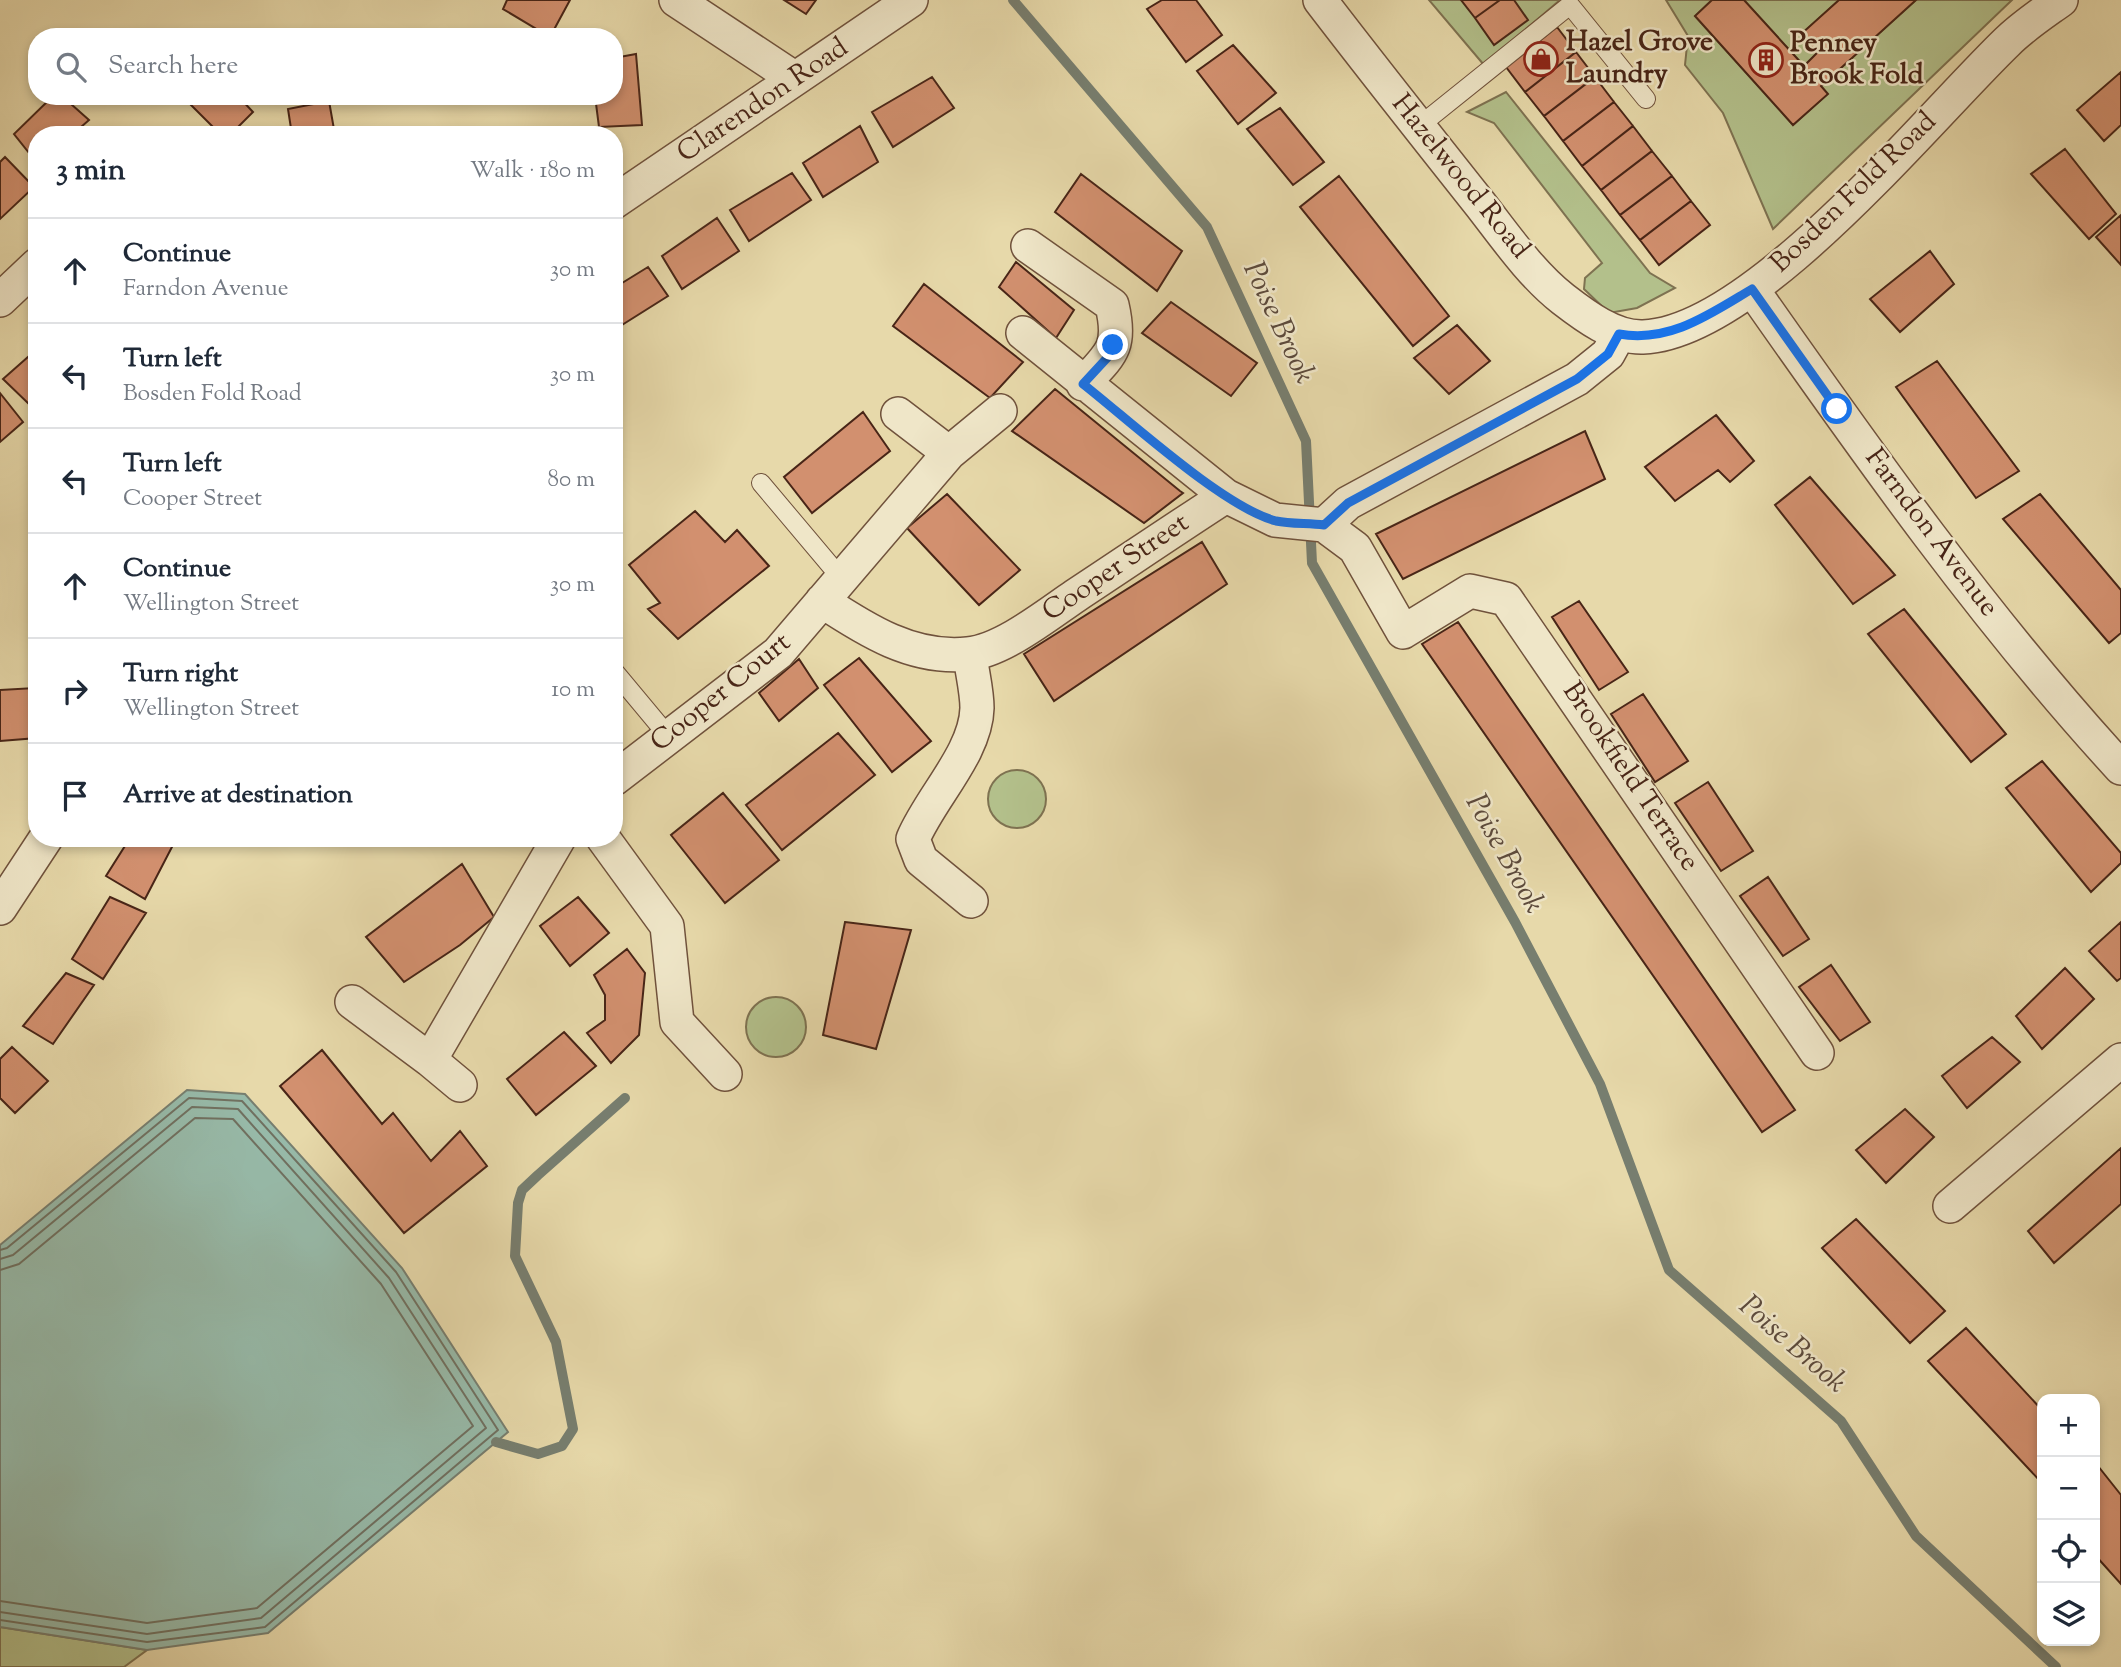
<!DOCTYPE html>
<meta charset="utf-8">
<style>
:root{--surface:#fff;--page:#f6f6f7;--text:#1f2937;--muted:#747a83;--line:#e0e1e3}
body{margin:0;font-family:"Sorts Mill Goudy",serif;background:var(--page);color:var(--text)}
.controls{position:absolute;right:21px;bottom:21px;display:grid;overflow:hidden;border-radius:14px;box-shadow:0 4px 10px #0003}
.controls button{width:63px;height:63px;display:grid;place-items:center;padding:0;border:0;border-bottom:2px solid var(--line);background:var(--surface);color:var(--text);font:35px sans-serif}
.stop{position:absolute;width:21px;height:21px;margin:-16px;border:5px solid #1a73e8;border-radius:50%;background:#fff}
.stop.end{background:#1a73e8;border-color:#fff;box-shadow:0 2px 7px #0008}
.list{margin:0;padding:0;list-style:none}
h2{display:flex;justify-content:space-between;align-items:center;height:91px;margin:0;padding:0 28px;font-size:30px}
h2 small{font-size:23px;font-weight:400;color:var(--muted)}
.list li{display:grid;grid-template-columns:46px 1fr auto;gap:21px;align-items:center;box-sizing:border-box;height:105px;padding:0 28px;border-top:2px solid var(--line)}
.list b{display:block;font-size:26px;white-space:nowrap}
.list p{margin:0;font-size:23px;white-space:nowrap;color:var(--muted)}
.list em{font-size:23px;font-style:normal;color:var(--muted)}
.icon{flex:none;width:38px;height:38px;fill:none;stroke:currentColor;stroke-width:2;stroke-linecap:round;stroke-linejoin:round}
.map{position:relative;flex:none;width:2121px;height:1667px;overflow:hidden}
.search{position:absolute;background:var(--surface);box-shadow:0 4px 10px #0003;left:28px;top:28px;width:595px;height:77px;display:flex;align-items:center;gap:18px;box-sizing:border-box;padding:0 24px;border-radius:28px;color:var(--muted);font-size:26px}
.panel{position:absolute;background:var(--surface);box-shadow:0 4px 10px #0003;left:28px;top:126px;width:595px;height:721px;border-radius:28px}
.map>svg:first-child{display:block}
.green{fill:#b3c08b;stroke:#7e7251;stroke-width:2}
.water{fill:#97baa9;stroke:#777e6f;stroke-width:2}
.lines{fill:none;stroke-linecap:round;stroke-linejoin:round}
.shore{stroke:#707060;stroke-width:2}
.stream{stroke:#777e6f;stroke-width:10}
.building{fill:#d2906f;stroke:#482517;stroke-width:2}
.lane-casing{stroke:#70523c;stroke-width:20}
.street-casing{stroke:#70523c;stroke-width:36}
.lane{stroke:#efe6c8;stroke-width:18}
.street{stroke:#efe6c8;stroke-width:33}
.route{stroke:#1a73e8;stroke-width:9}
.labels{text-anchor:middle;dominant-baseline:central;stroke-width:5;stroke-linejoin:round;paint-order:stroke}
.poi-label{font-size:28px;font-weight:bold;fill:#482517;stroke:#efe6c8;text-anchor:start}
.street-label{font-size:28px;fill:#482517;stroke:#efe6c8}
.water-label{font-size:30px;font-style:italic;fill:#5c4a3c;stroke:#efe6c8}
</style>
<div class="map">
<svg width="2121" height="1667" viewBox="0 0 2121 1667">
<rect width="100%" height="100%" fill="#e7d9aa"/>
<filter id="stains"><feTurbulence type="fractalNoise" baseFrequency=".00286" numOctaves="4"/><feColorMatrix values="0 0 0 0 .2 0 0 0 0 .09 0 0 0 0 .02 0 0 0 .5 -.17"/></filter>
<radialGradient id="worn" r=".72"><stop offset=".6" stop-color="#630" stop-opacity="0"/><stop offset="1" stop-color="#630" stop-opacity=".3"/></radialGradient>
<path class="green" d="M1429 0H1560L1484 65Z
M1666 0H1712L1695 16 1793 125 1827 94 1821 86 1916 0H2012L1773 229 1723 113 1685 65 1688 36Z
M1744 0H1839L1801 35 1817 53 1804 66Z
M1506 92 1650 273 1675 288 1637 308 1609 313 1584 289 1585 278 1602 263 1494 123 1467 112Z
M988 799a29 29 0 1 1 58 0a29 29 0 1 1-58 0Z
M746 1027a30 30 0 1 1 60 0a30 30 0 1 1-60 0Z
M0 1627 147 1650 124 1667H0Z"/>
<path class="water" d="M187 1090 245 1094 402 1268 508 1432 268 1633 147 1650 0 1627V1245Z"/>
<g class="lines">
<path class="shore" d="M0 1250 7 1248 189 1098 242 1101 396 1272 498 1430 265 1627 147 1642 0 1620
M0 1259 13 1255 192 1107 238 1109 389 1278 486 1428 261 1618 147 1634 0 1612
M0 1270 19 1264 195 1118 233 1119 381 1284 473 1426 257 1608 147 1623 0 1601"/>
<path class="stream" d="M1013 0 1207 227 1306 441 1312 563 1515 922 1600 1084 1669 1270 1841 1421 1916 1536 2056 1667
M496 1442 538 1454 562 1446 573 1429 556 1342 515 1256 518 1203 522 1190 538 1175 625 1098"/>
</g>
<path class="building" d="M507 0H570L550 37 503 9Z
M784 0H816L806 14Z
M1162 0H1196L1222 35 1186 62 1147 9Z
M1461 0H1500L1475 18Z
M1500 0H1514L1528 20 1494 45 1475 18Z
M1712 0H1744L1804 66 1817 53 1800 35 1839 0H1916L1821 86 1828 94 1793 125 1695 16Z
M1557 27 1576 52 1525 92 1506 67Z
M1233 45 1276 93 1238 124 1197 71Z
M1576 52 1595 77 1544 116 1525 92Z
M636 54 642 125 599 127 595 96H614V58Z
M2121 72V125L2104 141 2077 110Z
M932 77 954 108 893 147 872 112Z
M1595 77 1614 102 1563 141 1544 116Z
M53 96H62L89 120 72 135H37V163L14 134Z
M182 96H238L253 112 230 135H221Z
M329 101 335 135H292L288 109Z
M1614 102 1633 126 1582 166 1563 141Z
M1280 108 1324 162 1293 185 1247 129Z
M860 126 878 162 823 197 803 163Z
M1633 126 1652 151 1601 190 1582 166Z
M2065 149 2116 214 2089 239 2031 174Z
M1652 151 1672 176 1620 215 1601 190Z
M5 157 34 187 0 219V162Z
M792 173 811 200 749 241 730 210Z
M1081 174 1182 251 1157 291 1055 212Z
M1339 176 1449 316 1413 346 1300 207Z
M1672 176 1691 201 1640 240 1620 215Z
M1691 201 1710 225 1659 265 1640 240Z
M2121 215V265L2096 237Z
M717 218 739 251 682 289 662 256Z
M1930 251 1954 284 1900 332 1870 299Z
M1016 262 1074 310 1056 338 999 287Z
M648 267 668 296 614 330V288Z
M924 284 1023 362 990 398 893 326Z
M1171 302 1257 363 1231 396 1142 333Z
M1457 325 1490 361 1449 394 1414 358Z
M37 349V405L33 408 3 379Z
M1937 361 2019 471 1976 498 1896 387Z
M1055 389 1180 491 1183 493 1144 523 1012 431Z
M0 393 23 422 0 442Z
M863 412 890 451 812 513 784 477Z
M1716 415 1754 461 1730 482 1718 470 1675 501 1645 467Z
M1585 431 1605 479 1403 579 1376 534Z
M1810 477 1895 575 1853 604 1775 505Z
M947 494 1020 570 979 605 907 528Z
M2040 494 2121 590V633L2109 643 2003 519Z
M695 511 725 542 737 530 769 566 678 639 648 609 660 603 629 565Z
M1202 542 1227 584 1054 701 1024 654Z
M1579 601 1628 672 1599 690 1552 617Z
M1904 609 2006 734 1971 762 1868 634Z
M1458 622 1795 1110 1762 1132 1422 644Z
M859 658 931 741 892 772 824 685Z
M799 659 818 688 779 721 759 693Z
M35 688 37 738 0 741V690Z
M1643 694 1688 761 1655 782 1611 714Z
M838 733 875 775 782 850 746 805Z
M2042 761 2121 853V863L2091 892 2006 788Z
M1708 782 1753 851 1721 871 1675 803Z
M723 793 779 860 725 903 671 835Z
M130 838H156L173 845 145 899 106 876Z
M462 864 494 917 460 945 404 982 366 937Z
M1768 877 1809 939 1783 956 1740 896Z
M110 897 146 913 103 979 72 959Z
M578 897 609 933 570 966 540 926Z
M845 922 911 930 876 1049 823 1035Z
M2121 922V978L2117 981 2089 951Z
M627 949 645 973 639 1035 611 1063 587 1033 605 1020V995L594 975Z
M1831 965 1870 1022 1840 1041 1799 987Z
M2065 968 2094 999 2042 1049 2016 1016Z
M66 973 94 985 53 1044 23 1026Z
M564 1032 596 1066 536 1115 507 1079Z
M1992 1037 2020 1062 1967 1108 1942 1076Z
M12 1047 48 1081 15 1113 0 1098V1059Z
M322 1050 382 1124 393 1113 431 1161 460 1131 487 1166 404 1233 280 1086Z
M1905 1109 1934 1137 1886 1183 1856 1150Z
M2121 1148V1204L2054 1263 2028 1231Z
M1856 1219 1945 1311 1910 1343 1822 1248Z
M1966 1328 2042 1410 2041 1482 1928 1361Z
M2098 1466 2121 1495V1584L2095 1555V1469Z"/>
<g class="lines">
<g class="lane-casing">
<path id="lane" d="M1418 127 1570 5 1646 99
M761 483 841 578
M614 671 669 737"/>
</g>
<g class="street-casing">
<path id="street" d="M676 0 794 78
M1320 0C1372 68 1426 136 1480 204 1505 236 1531 274 1563 299 1585 316 1614 338 1643 337 1754 333 1928 118 2007 42 2023 26 2043 13 2061 0
M614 202 911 0
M1028 246 1112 305C1122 348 1111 354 1083 384
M1752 289C1867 453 1985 620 2121 768
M0 300 37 265
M1023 333 1226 496 1275 520 1324 525 1348 503 1577 379 1608 354 1619 334
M949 453 1000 411
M1324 525 1355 548 1403 632 1470 591 1506 599 1817 1053
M822 601C866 630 913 660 968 654 1002 651 1047 615 1075 596 1125 563 1175 529 1226 496
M970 655C972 672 977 691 977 708 976 753 930 798 913 839L921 860 971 901
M614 779 778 653 949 453 898 414
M603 838 667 926 677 1022 725 1074
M0 908 46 838
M352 1002 430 1060 559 838
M430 1060 460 1085
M1950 1206 2121 1060"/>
</g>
<use href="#lane" class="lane"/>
<use href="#street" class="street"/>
</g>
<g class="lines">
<path class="route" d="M1113 345 1107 358 1083 384C1129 420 1223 507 1276 521 1291 524 1309 523 1324 525L1348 503 1577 379 1608 354 1619 334C1670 343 1710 314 1752 289L1837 409"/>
</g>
<defs>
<g id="shop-ring" transform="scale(1.75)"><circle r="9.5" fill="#efe6c8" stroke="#8f2418" stroke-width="1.5"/><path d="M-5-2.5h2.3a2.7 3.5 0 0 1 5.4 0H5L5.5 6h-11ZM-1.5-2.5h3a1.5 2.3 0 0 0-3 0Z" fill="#8f2418"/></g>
<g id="building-ring" transform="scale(1.75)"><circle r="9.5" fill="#efe6c8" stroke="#8f2418" stroke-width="1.5"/><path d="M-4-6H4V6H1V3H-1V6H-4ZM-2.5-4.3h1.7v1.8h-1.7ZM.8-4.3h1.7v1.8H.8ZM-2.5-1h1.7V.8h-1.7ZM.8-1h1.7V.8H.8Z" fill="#8f2418"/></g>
</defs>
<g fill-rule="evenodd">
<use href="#shop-ring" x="1541" y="59"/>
<use href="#building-ring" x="1766" y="60"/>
</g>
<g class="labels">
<g class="poi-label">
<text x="1566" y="43">Hazel Grove<tspan x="1566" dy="32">Laundry</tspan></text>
<text x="1790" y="44">Penney<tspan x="1790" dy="32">Brook Fold</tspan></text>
</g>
<g class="street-label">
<text transform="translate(763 101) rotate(-34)">Clarendon Road</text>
<text transform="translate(1460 177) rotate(51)">Hazelwood Road</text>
<text transform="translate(1854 193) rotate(-44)">Bosden Fold Road</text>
<text transform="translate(1931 533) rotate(53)">Farndon Avenue</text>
<text transform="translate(1116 568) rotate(-34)">Cooper Street</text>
<text transform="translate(721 693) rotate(-39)">Cooper Court</text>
<text transform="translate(1630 777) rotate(56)">Brookfield Terrace</text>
</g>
<g class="water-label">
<text transform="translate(1278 323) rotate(65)">Poise Brook</text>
<text transform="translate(1504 854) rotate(61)">Poise Brook</text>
<text transform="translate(1792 1345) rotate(41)">Poise Brook</text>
</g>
</g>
<rect width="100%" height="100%" filter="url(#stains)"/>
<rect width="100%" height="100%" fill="url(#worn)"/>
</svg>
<div class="controls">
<button>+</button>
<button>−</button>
<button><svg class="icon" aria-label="locate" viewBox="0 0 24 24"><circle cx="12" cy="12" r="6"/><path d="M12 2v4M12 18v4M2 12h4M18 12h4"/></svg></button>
<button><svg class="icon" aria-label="layers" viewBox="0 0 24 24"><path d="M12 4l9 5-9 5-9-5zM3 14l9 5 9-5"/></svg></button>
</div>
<div class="stop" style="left:1837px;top:409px"></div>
<div class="stop end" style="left:1113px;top:345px"></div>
<div class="search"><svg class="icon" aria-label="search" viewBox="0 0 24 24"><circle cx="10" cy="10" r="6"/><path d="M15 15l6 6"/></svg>Search here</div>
<section class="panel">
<h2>3 min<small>Walk · 180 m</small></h2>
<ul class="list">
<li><svg class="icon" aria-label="ahead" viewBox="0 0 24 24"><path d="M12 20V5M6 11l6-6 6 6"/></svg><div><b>Continue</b><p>Farndon Avenue</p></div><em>30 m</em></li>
<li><svg class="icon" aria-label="left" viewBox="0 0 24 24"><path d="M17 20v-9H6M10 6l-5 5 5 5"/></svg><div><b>Turn left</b><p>Bosden Fold Road</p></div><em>30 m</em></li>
<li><svg class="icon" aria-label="left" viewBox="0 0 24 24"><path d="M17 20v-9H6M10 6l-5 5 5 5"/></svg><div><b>Turn left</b><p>Cooper Street</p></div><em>80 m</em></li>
<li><svg class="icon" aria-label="ahead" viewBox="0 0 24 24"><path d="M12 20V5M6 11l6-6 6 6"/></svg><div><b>Continue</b><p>Wellington Street</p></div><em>30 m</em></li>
<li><svg class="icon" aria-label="right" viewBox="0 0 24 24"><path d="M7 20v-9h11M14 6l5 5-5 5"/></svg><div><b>Turn right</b><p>Wellington Street</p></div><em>10 m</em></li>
<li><svg class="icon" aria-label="arrive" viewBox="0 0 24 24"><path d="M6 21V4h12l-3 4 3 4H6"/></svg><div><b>Arrive at destination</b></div></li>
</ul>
</section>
</div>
